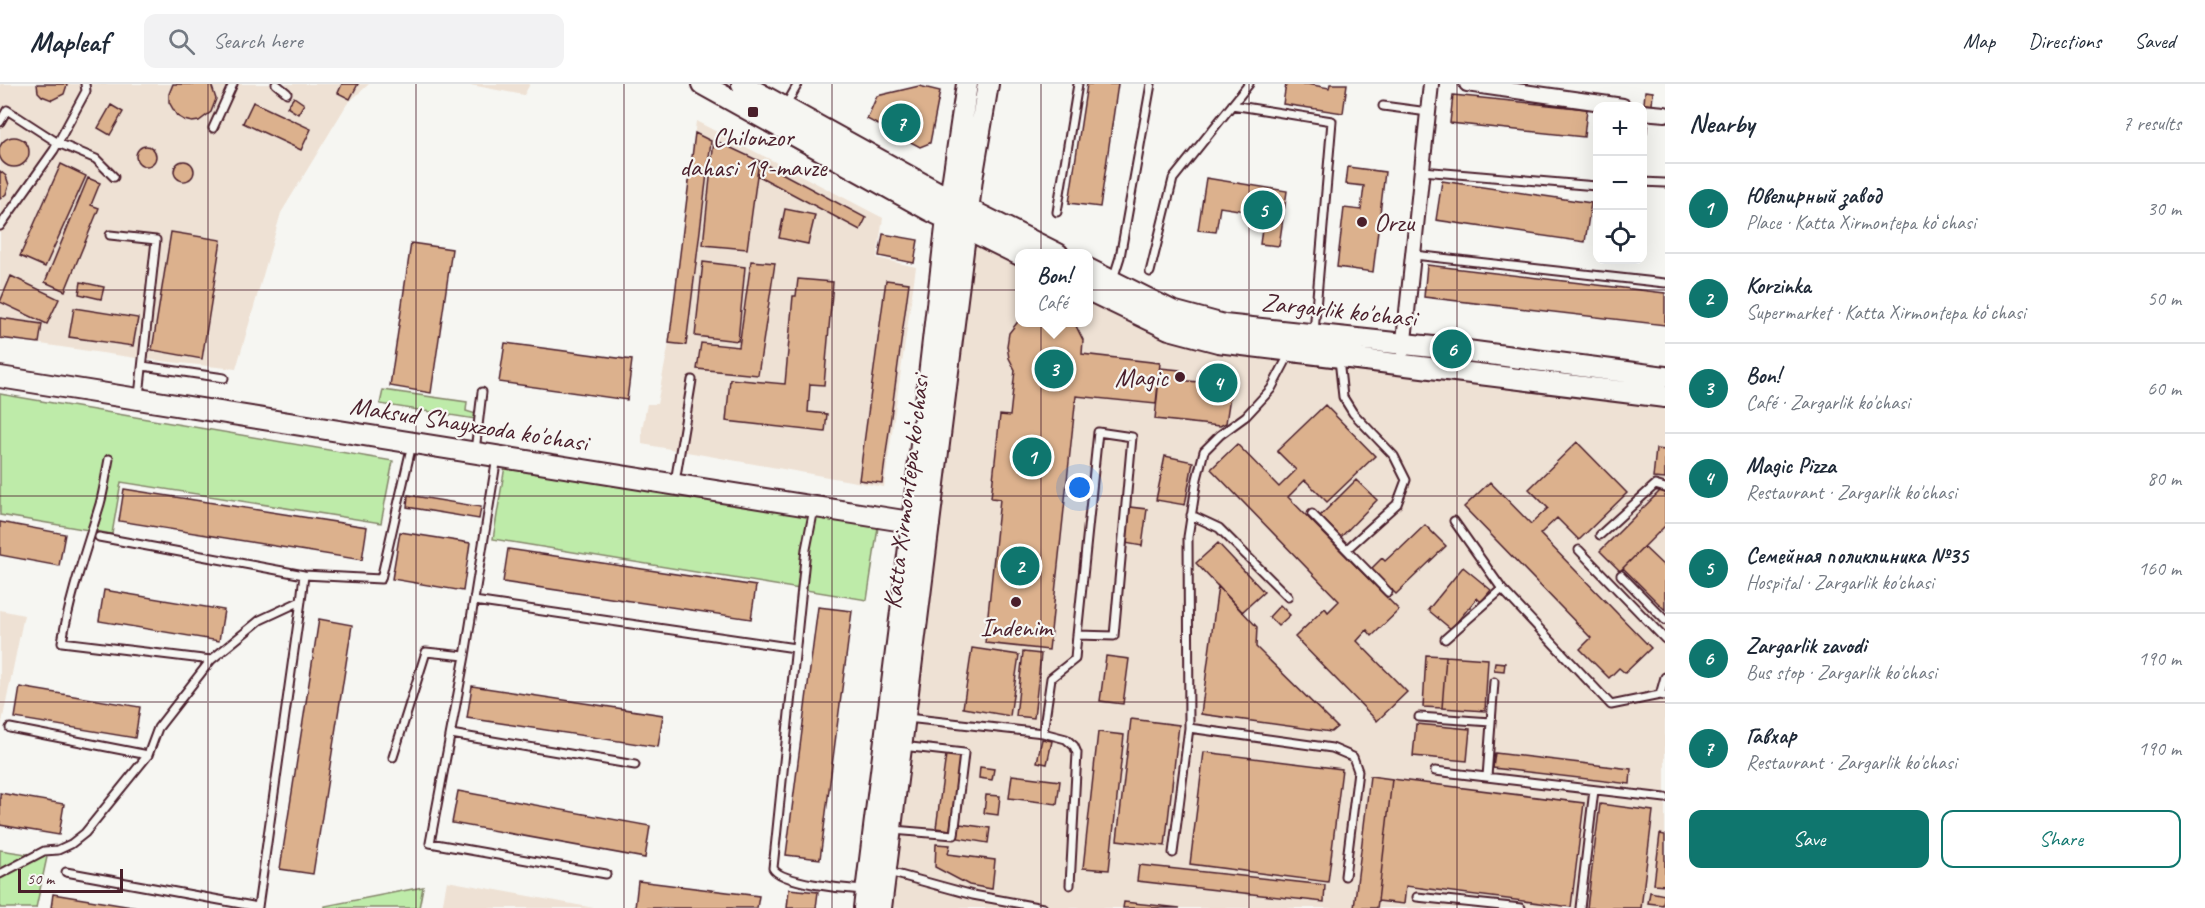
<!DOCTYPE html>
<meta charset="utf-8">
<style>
:root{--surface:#fff;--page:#f2f2f3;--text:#1f2937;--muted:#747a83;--line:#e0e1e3;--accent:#0f766e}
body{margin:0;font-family:Caveat,sans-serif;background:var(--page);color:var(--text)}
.controls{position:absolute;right:18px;top:18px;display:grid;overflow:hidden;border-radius:12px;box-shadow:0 6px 24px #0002}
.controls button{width:54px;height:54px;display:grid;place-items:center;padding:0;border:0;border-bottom:2px solid var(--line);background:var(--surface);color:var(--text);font:30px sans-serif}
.scale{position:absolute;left:18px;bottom:15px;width:105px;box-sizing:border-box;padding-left:6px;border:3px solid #4a1f2b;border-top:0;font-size:16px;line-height:21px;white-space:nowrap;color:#4a1f2b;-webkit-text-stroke:4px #f6f6f2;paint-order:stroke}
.you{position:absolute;left:1080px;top:404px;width:21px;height:21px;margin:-15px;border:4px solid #fff;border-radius:50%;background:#1a73e8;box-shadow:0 0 0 9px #1a73e833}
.badge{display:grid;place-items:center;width:39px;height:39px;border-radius:50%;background:var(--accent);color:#fff;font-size:20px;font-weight:700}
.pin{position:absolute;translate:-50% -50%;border:3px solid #fff;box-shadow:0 2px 6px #0006}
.popup{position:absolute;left:1015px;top:165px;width:78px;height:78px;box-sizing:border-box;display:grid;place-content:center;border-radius:12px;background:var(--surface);filter:drop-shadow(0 2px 4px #0005);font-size:20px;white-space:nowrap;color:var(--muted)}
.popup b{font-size:22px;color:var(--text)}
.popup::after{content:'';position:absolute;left:50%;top:100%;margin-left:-12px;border:12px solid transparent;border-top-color:var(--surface)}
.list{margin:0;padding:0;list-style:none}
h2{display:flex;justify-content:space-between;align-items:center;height:78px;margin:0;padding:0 24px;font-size:26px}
h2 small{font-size:20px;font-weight:400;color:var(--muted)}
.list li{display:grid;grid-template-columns:39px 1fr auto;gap:18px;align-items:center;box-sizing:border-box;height:90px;padding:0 24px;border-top:2px solid var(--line)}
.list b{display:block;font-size:22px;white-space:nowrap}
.list p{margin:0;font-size:20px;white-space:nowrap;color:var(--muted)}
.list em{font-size:20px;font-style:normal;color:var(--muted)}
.actions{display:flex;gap:12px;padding:18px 24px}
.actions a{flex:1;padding:14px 0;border:2px solid var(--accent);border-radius:12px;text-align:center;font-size:21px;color:var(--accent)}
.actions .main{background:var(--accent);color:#fff}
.icon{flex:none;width:33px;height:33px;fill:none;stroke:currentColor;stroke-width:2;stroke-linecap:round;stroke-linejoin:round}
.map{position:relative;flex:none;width:1665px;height:824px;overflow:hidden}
header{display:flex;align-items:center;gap:36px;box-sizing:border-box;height:84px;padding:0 30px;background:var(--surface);border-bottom:2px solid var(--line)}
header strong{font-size:28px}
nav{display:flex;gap:33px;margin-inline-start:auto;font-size:21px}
.search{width:420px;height:54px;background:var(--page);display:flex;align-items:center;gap:15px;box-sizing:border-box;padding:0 21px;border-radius:12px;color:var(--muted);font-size:22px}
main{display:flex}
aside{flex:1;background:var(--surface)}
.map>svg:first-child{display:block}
.built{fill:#eee1d4}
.green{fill:#beeba9;stroke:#84856a;stroke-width:1.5}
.building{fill:#dcb18d;stroke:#4a1f2b;stroke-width:1.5}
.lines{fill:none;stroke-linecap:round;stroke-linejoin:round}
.lane-casing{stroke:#4a1f2b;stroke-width:11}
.street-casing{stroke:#4a1f2b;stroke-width:18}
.secondary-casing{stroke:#4a1f2b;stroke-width:24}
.lane{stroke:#f6f6f2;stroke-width:7}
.street{stroke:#f6f6f2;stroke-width:14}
.secondary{stroke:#f6f6f2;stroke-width:20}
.grid{fill:none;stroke:#4a1f2b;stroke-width:1.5;stroke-opacity:0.55}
.poi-dot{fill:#4a1f2b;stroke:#f6f6f2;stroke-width:2}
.labels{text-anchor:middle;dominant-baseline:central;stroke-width:4.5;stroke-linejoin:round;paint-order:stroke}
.poi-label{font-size:26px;fill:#4a1f2b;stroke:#f6f6f2}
.street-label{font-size:26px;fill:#4a1f2b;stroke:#f6f6f2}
</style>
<header>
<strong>Mapleaf</strong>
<div class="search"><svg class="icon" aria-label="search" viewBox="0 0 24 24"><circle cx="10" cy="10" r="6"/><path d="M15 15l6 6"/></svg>Search here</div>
<nav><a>Map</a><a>Directions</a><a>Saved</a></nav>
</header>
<main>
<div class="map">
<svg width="1665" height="824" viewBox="0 0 1665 824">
<rect width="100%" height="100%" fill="#f6f6f2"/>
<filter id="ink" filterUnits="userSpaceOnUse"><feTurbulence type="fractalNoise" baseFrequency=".0167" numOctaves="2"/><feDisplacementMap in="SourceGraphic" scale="12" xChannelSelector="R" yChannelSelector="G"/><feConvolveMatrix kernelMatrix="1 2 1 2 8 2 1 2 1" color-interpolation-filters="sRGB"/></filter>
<g filter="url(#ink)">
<path class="built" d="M0 0H369L347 20 281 129 236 285 143 275 0 254Z
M466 0H530L524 11Z
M696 37 883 134 877 174 916 183 884 403 642 360V345L647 320H657L669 259Z
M966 145 1019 171 1020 238H1088L1089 206 1151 238 1665 313V824H881Z
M0 526 24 531 0 648Z
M447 797 594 824H442Z"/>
<path class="green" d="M383 306 467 318 466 327 476 330 475 335 380 320Z
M0 310 393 377 381 439 121 398 112 450 0 431Z
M505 382 878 443 867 516 493 455Z
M0 766 47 773 36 824H0Z
M423 803 419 824H325V822Z"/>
<path class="building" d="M37 0H67V1L64 10 52 16 42 12 38 8Z
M173 0H211L216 15 211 28 199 37 192 38 184 36 177 32 169 18V10Z
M342 0H358L350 15 338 9Z
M1087 0H1118L1100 123 1069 119Z
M1286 0H1307L1329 4 1330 0H1347L1343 29 1283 20Z
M919 2 940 7 930 59 920 63 867 35 877 12Z
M1645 7 1653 8 1652 21 1644 20Z
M1453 11 1587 25 1584 53 1450 39Z
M294 13 304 20 298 30 287 23Z
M253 18 311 45 301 66 243 39Z
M111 21 123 28 110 51 98 44Z
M695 49 711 57 686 261 669 259Z
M-1 68a15 15 0 1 1 30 0a15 15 0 1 1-30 0Z
M714 56 759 77 747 165 703 161Z
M136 72a10 10 0 1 1 20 0a10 10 0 1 1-20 0Z
M174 87a10 10 0 1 1 20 0a10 10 0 1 1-20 0Z
M759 77 866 134 860 146 757 91Z
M61 80 86 92 45 183 20 172Z
M1348 83 1385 88 1373 188 1337 183 1344 124 1361 126 1364 102 1346 100Z
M0 87 6 92 9 101 6 110 0 115Z
M88 94 100 99 91 121 99 124 65 207 45 198Z
M1206 94 1287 107 1279 162 1260 160 1264 130 1220 123 1216 148 1198 146Z
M1442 97 1591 119 1585 158 1436 136Z
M785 125 815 131 808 160 779 154Z
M171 148 221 156 202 275 152 266Z
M883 150 918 156 914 179 879 172Z
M411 159 452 165 431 309 390 302Z
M751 177 775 179 758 291 697 285 701 259 739 263Z
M703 178 745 183 738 257 695 252Z
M1427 181 1665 209V241L1424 213Z
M11 192 59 215 47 240 0 218Z
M798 195 833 198 824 301 810 300 808 328 827 330 825 348 726 337 730 295 785 300 793 212H796Z
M886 196 909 199 882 399 859 396Z
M81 198 104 203 101 215 79 210Z
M74 224 138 234 133 262 69 253Z
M0 234 42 240 39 259 0 254Z
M1020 235V238H1074L1083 256 1082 270 1160 279 1156 320 1076 312 1049 566 985 559 1000 415 991 414 1000 331 1010 332 1015 286 1009 274 1007 262 1009 249Z
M505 259 632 276 627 316 499 298Z
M1160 284 1180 286 1179 296 1227 301 1231 306 1226 339 1220 342 1155 335Z
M1325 321 1375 372 1327 418 1305 396 1288 413 1399 526 1372 552 1367 546 1357 557 1407 608 1377 637 1295 553 1325 524 1328 528 1339 517 1211 385 1237 360 1279 403 1296 386 1277 367Z
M1577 358 1627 409 1579 456 1557 434 1540 450 1651 564 1625 589 1619 584 1609 594 1580 565 1591 554 1464 423 1490 398 1531 440 1548 424 1529 405Z
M1656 365 1665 366V395L1653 394Z
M1165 372 1193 378 1185 421 1156 416Z
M1356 396 1377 416 1341 453 1320 432Z
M124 405 367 443 362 476 119 437Z
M1662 405 1665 408V442L1620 487 1600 467Z
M408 411 481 423 479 435 407 423Z
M1130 423 1147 425 1142 462 1125 459Z
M0 438 65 450 59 482 0 471Z
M1425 441 1446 462 1396 510 1371 485 1382 474 1385 477 1398 465 1399 466Z
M400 448 470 459 463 507 392 495Z
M1218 459 1264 508 1242 528 1196 479Z
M1644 463 1665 483V526L1623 484Z
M508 465 756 502 751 535 503 498Z
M1463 483 1491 506 1481 518 1477 514 1451 545 1428 526Z
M1218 502 1257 543 1256 563 1337 643 1331 648 1201 630Z
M104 506 224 526 219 557 99 537Z
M1280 521 1290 531 1278 542 1269 533Z
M818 523 852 527 820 775 786 771Z
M319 535 352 541 313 790 280 785Z
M972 564 1019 571 1010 632 963 624Z
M1023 568 1041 570 1034 634 1016 632Z
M1426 571 1446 572 1442 624 1423 623Z
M1106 572 1129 575 1123 620 1100 617Z
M1446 572 1488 575 1485 627 1442 624Z
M1495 578 1505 579 1504 587 1494 586Z
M472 602 663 631 658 663 467 634Z
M20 603 140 623 135 654 15 634Z
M1131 635 1179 641 1165 762 1117 756Z
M1416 640 1470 645 1467 677 1413 672Z
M1098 648 1124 651 1109 786 1083 784Z
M1042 655 1052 657 1047 680 1037 678Z
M1204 668 1342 685 1328 798 1190 780Z
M1495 669 1631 685 1630 700 1493 684Z
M946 671 960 673 950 746 936 744Z
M980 683 994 685 992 696 979 694Z
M1012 691 1060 697 1057 720 1009 714Z
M1370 692 1392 695 1378 817 1377 824H1354Z
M1392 695 1584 719 1571 823 1406 802 1404 820 1378 817Z
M458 707 650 742 645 774 452 739Z
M0 709 64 720 59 751 0 741Z
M986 711 1000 712 998 731 984 729Z
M1600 720 1653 727 1641 824H1587Z
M960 740 990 744 988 759 958 754Z
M1660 750 1665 751V801L1654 800Z
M936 760 950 761 948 770 995 776 992 805 969 801 935 783Z
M1139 781 1325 801 1324 818 1137 797Z
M638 797 759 812 757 824H635Z
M789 805 818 808 816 824H787Z
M1650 808 1665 811 1663 821 1648 819Z
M53 810 138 824H51Z
M1124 818 1180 824H1123Z"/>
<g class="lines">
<g class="lane-casing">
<path id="lane" d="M276 0 287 9
M786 21 798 0
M1232 21 1332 37 1314 248
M1383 22 1428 28
M0 38 7 26 58 59 96 75 114 93
M213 44 233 0
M1642 49 1644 28
M1422 87 1596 102
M1642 98 1665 99
M1057 128 1078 0
M0 142 54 66 86 7 85 0
M110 151 156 156 139 312
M1414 171 1665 199
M1150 188 1173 95 1249 0
M1113 195 1120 173 1151 0
M1339 275 1343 313 1353 329 1394 372 1406 396 1397 420 1347 465
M143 282 224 294
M475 367 482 308
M497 373 465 572 430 759 606 790
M109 375C106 390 104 406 100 420 86 466 70 511 62 558L211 576
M675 398 692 296
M814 425 806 465 773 784C780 799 846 805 863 806
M1312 430 1388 508
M1191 431 1219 444 1288 513
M1454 437 1502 505 1611 621 1660 611 1665 612
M1600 451 1655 401 1665 404
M99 453 304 491 381 495 412 360
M1579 466 1665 555
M1621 491 1665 536
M474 517 795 564
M1445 555 1502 505
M1660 611 1665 593
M1419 633 1491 638
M907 634 1043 649 1066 655 1074 662 1077 669 1070 801
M10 644 148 671
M1189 644 1332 664 1353 673 1358 687 1345 792
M1043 649 1051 594 1075 575 1077 551 1098 348 1132 353 1114 552 1077 551
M451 650 635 681
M393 673 426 568 465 572
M1435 687 1665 714
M1487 693 1494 598
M893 746 954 751 963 678 964 669 902 662
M1173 769 1189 644 1188 453 1197 395 1204 367 1220 351 1246 332 1271 305 1290 269
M66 788 258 823 301 517
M889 788 973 811 1043 824
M0 790 44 767 58 766 71 760 85 749 148 671 158 644 211 576 260 536 301 517 304 491
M1417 813 1521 824
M1580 824 1594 706"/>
</g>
<g class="street-casing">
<path id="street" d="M1467 0 1623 22
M1642 28 1665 30
M1403 266 1431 0"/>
</g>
<g class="secondary-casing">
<path id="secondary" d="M702 0 929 126 1020 171
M742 0 968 125 1058 170
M1088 185 1172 227 1224 241 1452 265 1665 293
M1088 206 1169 245 1218 258 1665 313
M0 293 929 441
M864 824 912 439 947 135 967 0
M881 824 972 95 988 0"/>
</g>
<use href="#lane" class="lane"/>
<use href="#street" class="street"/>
<use href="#secondary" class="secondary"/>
</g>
</g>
<path class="grid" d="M208 0V824M416 0V824M624 0V824M832 0V824M1041 0V824M1249 0V824M1457 0V824M0 206H1665M0 412H1665M0 618H1665"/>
<g class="poi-dot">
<rect x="747" y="22" width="12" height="12" rx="3"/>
<circle cx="1362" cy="138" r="6"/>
<circle cx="1180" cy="293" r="6"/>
<circle cx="1016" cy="518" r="6"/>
</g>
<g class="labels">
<g class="poi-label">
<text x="753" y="53">Chilonzor<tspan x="753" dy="30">dahasi 19-mavze</tspan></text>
<text x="1374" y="138" text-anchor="start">Orzu</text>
<text x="1168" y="293" text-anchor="end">Magic</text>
<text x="1016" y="543">Indenim</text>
</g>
<g class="street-label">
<text transform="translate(1339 226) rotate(6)">Zargarlik ko'chasi</text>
<text transform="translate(469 340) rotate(9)">Maksud Shayxzoda ko'chasi</text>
<text transform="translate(906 408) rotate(-83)">Katta Xirmontepa koʻchasi</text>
</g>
</g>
</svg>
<div class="controls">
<button>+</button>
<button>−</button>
<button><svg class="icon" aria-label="locate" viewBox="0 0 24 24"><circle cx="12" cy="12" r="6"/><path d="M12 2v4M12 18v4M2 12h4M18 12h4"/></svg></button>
</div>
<div class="scale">50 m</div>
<div class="you"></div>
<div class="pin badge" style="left:1032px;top:373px">1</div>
<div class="pin badge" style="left:1020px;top:482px">2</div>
<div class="pin badge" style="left:1054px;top:285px">3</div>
<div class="popup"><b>Bon!</b>Café</div>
<div class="pin badge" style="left:1218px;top:299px">4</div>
<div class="pin badge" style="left:1263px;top:126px">5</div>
<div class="pin badge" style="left:1452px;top:265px">6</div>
<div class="pin badge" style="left:901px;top:39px">7</div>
</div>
<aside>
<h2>Nearby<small>7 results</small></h2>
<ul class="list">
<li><span class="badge">1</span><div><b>Ювелирный завод</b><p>Place · Katta Xirmontepa koʻchasi</p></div><em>30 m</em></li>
<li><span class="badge">2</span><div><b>Korzinka</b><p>Supermarket · Katta Xirmontepa koʻchasi</p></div><em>50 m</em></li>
<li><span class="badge">3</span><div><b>Bon!</b><p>Café · Zargarlik ko'chasi</p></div><em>60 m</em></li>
<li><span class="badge">4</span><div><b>Magic Pizza</b><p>Restaurant · Zargarlik ko'chasi</p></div><em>80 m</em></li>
<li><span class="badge">5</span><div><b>Семейная поликлиника №35</b><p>Hospital · Zargarlik ko'chasi</p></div><em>160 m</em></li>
<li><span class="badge">6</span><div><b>Zargarlik zavodi</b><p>Bus stop · Zargarlik ko'chasi</p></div><em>190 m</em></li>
<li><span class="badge">7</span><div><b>Гавхар</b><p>Restaurant · Zargarlik ko'chasi</p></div><em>190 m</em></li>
</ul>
<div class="actions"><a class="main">Save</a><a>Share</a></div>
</aside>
</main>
